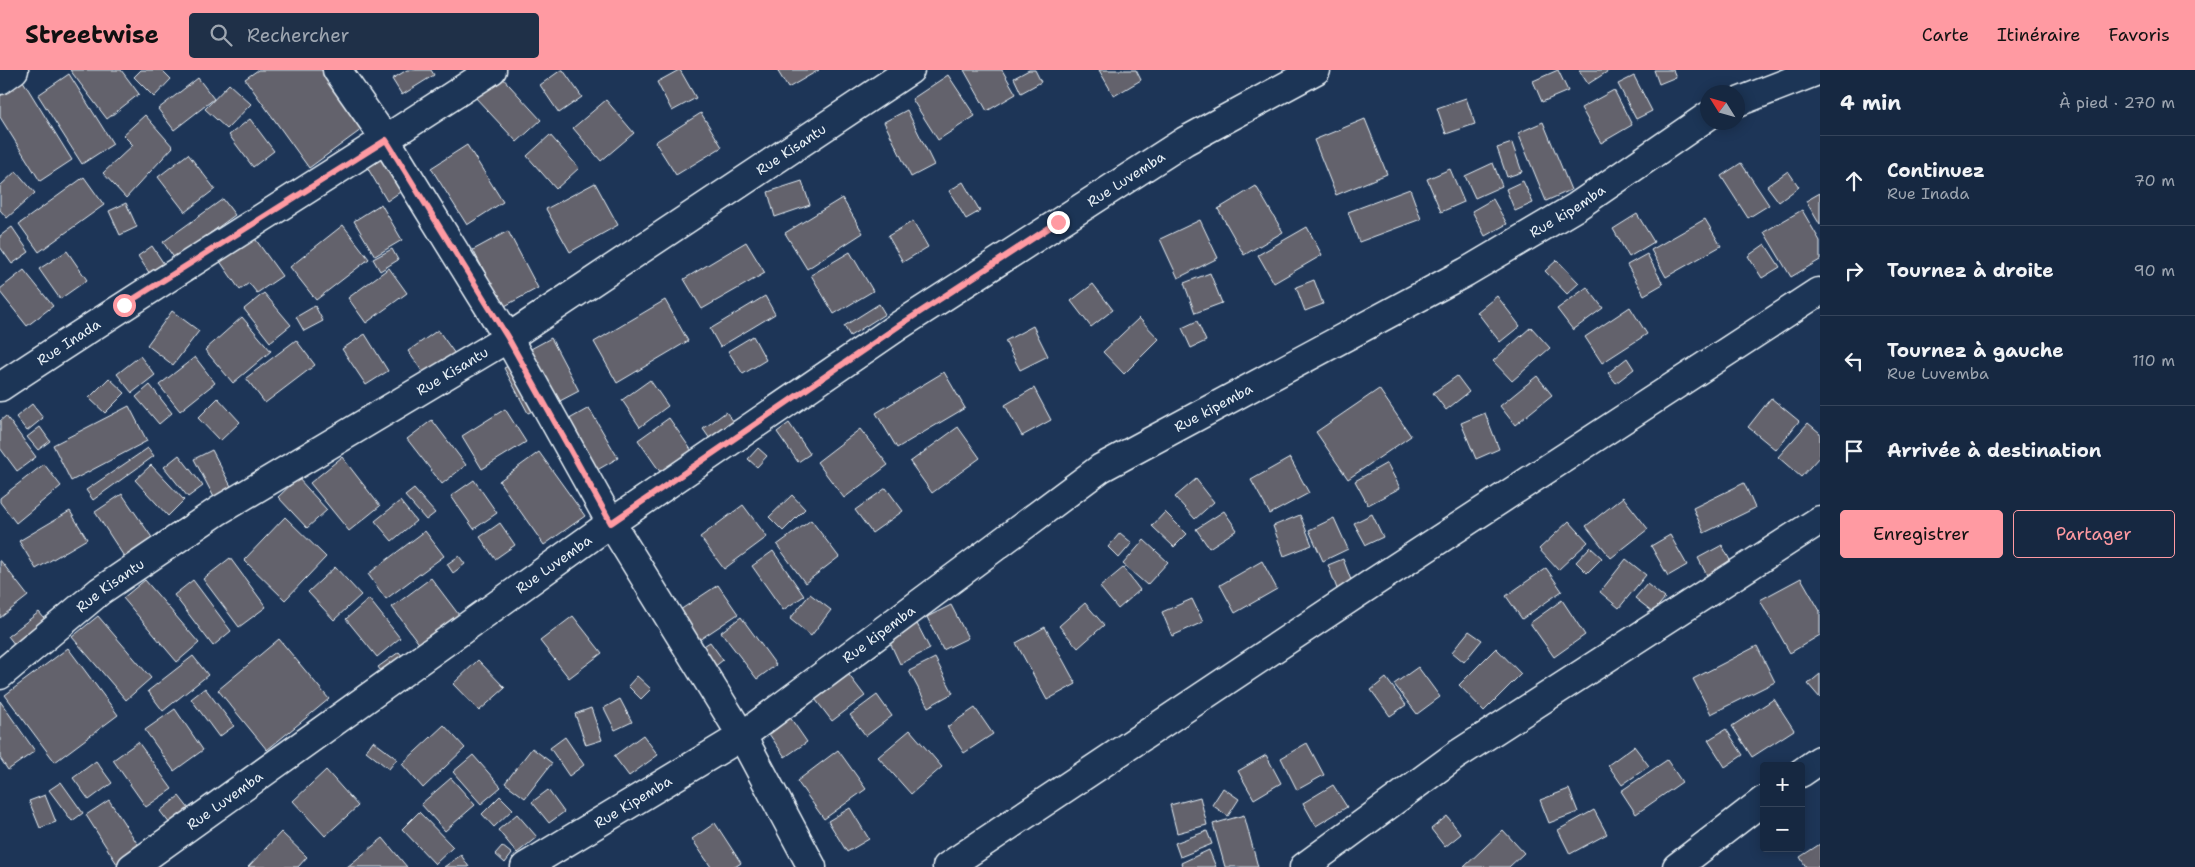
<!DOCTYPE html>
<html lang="fr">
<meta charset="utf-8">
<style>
:root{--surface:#162841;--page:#1f3048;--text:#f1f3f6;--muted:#9ea6b1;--line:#35445a;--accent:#ff9aa2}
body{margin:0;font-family:"Shantell Sans",sans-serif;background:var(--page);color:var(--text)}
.controls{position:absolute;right:15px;bottom:15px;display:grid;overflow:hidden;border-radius:5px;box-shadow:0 2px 12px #0003}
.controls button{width:45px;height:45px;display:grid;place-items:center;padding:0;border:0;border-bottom:1px solid var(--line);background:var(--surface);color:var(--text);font:25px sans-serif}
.compass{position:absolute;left:1700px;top:15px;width:45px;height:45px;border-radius:50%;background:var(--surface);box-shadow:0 2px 12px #0003;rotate:307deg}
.stop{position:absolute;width:15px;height:15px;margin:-11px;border:4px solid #ff9aa2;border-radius:50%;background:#fff}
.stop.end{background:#ff9aa2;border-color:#fff;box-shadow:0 1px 5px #0008}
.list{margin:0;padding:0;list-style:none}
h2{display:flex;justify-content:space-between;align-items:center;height:65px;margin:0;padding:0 20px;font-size:21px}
h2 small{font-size:16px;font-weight:400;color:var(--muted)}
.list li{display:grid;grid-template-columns:32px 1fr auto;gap:15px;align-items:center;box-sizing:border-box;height:90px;padding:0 20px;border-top:1px solid var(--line)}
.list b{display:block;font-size:19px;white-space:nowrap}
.list p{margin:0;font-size:16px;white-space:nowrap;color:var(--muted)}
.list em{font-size:16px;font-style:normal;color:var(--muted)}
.actions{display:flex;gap:10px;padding:15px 20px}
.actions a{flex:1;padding:11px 0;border:1px solid var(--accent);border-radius:5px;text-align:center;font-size:18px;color:var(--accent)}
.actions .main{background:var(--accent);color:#111}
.icon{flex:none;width:28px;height:28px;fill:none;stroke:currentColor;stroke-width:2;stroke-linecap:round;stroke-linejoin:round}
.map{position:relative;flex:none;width:1820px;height:797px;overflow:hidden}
header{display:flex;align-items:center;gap:30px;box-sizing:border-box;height:70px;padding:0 25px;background:var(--accent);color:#111}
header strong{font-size:24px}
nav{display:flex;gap:28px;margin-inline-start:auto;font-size:18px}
.search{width:350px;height:45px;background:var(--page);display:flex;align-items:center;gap:12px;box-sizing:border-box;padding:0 18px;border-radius:5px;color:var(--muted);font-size:19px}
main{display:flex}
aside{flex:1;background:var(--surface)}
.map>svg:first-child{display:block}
.building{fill:#63626c;stroke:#e8f1f8}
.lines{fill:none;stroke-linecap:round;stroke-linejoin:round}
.minor-casing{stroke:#e8f1f8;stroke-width:31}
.minor{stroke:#1d3557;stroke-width:28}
.route{stroke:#ff9aa2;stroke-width:6}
.labels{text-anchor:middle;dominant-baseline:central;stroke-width:5;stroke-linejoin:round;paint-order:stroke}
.street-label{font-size:14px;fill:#e8f1f8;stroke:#1d3557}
</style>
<header>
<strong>Streetwise</strong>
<div class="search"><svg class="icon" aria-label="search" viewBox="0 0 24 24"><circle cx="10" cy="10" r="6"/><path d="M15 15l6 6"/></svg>Rechercher</div>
<nav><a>Carte</a><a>Itinéraire</a><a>Favoris</a></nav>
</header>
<main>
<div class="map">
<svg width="1820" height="797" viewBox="0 0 1820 797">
<rect width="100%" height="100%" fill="#1d3557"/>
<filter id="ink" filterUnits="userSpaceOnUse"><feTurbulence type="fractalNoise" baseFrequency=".02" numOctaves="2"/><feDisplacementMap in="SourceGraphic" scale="10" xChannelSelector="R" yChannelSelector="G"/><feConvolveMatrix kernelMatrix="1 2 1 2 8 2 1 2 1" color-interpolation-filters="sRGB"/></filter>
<g filter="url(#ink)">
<path class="building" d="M70 0H121L139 24 107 49Z
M141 0H162L171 9 154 27 134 7Z
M258 0H330L369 54 309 98 245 9Z
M407 0H431L434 5 402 25 392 9Z
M561 0H563L582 27 559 43 540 15Z
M679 0H680L696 28 672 41 657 12Z
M777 0H819L788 18Z
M964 0H1002L1016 24 987 41Z
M1029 0H1035L1041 12 1021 23 1014 8Z
M1099 0H1136L1141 10 1114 26Z
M1558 0 1568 21 1542 32 1533 11Z
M1579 0H1610L1588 14Z
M1654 0H1673L1676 7 1659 14Z
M69 4 113 74 82 94 38 25Z
M499 4 541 50 517 72 474 26Z
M948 5 975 46 938 70 912 29Z
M1634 6 1652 41 1636 49 1618 14Z
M198 8 214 29 174 60 158 39Z
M23 11 72 90 40 111 0 47V26Z
M229 14 251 34 227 59 205 39Z
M1614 20 1632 55 1601 73 1581 38Z
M1466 28 1475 54 1446 64 1437 38Z
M606 30 634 63 601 91 573 58Z
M907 40 934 95 911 107 884 52Z
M701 43 722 77 676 105 655 72Z
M145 45 173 77 126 128 103 103 133 75 123 65Z
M250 49 274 81 253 97 229 65Z
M1365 49 1387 104 1336 125 1314 70Z
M1543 52 1571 120 1546 131 1518 63Z
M550 65 579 98 556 119 527 86Z
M1512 73 1522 102 1507 107 1497 78Z
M467 75 503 132 467 155 431 98Z
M380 82 403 120 387 131 364 92Z
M188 84 215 119 185 142 158 107Z
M1493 93 1502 116 1475 128 1465 106Z
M1741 93 1769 135 1748 148 1721 106Z
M1450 99 1464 132 1441 142 1427 109Z
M16 101 35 123 7 148 0 140V116Z
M1788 101 1799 117 1779 132 1767 116Z
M84 107 104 135 39 182 19 154Z
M802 111 810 135 775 147 768 122Z
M1523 111 1533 133 1515 141 1506 119Z
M963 112 980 141 966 149 949 121Z
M595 113 618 155 570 182 546 139Z
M1256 116 1283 162 1244 185 1218 139Z
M1410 119 1421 149 1359 172 1348 142Z
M1820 123V155L1806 131Z
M842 128 863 163 807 199 785 163Z
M223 129 235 145 175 189 163 172Z
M1493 129 1507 154 1485 166 1472 141Z
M126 133 137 157 120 165 109 141Z
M381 134 402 170 375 186 354 151Z
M1802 140 1820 171V190L1791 207 1764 162Z
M1637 144 1654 172 1629 187 1613 159Z
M1705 149 1721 176 1666 207 1651 180Z
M1200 150 1218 188 1178 208 1160 169Z
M913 151 928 177 903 192 888 166Z
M343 155 369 189 316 230 290 197Z
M12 157 29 182 12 194 0 177V166Z
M1307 157 1322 185 1274 213 1258 185Z
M248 159 282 206 257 223 249 213 240 220 215 184Z
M508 161 538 218 503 237 473 180Z
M746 172 765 203 702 239 684 209Z
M1765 174 1780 197 1762 208 1748 186Z
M152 176 166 197 152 207 138 186Z
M392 179 398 190 380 201 373 189Z
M67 181 87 210 60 229 39 199Z
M850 182 873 221 834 244 811 205Z
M1647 184 1663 214 1644 225 1627 195Z
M1557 190 1579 213 1567 224 1545 201Z
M389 198 407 223 366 253 348 228Z
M24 200 53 236 27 256 0 222V219Z
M1210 203 1222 233 1195 243 1184 213Z
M1314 210 1323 234 1305 241 1296 217Z
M1093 214 1113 240 1091 257 1071 231Z
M1587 217 1603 238 1573 260 1557 239Z
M264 223 291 255 270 272 244 239Z
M765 226 775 244 720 277 710 259Z
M1497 226 1520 256 1500 272 1477 242Z
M665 230 688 271 617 313 594 272Z
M879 234 885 244 850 266 844 256Z
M315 236 323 251 304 261 296 247Z
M1630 237 1647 264 1602 293 1585 267Z
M172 241 199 261 173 295 147 275Z
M242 247 271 281 233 313 205 280Z
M1139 248 1159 269 1124 304 1103 282Z
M1197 251 1206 271 1191 278 1182 258Z
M1033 256 1048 286 1020 300 1005 271Z
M1531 257 1550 278 1512 311 1493 291Z
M438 260 455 284 424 304 408 281Z
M365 264 388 301 366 315 342 279Z
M753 266 766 290 743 304 728 281Z
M551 268 579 321 558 332 529 280Z
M296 270 315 295 265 333 246 308Z
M140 286 155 305 132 323 117 304Z
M195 287 215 313 180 341 159 315Z
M1627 288 1634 299 1616 313 1608 303Z
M514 293 537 339 528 343 504 298Z
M944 302 965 338 897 378 876 343Z
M1457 306 1469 322 1446 340 1433 323Z
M1537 306 1552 325 1515 355 1500 336Z
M109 308 125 323 105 343 89 328Z
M650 310 668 336 640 357 622 330Z
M150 315 172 343 159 354 136 327Z
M1034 318 1051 350 1022 366 1005 335Z
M1379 319 1411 366 1348 409 1316 362Z
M218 328 240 352 220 371 198 348Z
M1771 328 1799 351 1776 380 1748 357Z
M32 334 43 348 27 361 16 347Z
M129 336 147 371 71 411 53 375Z
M589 338 618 388 592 403 564 352Z
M505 339 526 372 482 399 462 366Z
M726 342 739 358 715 376 703 359Z
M1485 343 1499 379 1476 389 1461 353Z
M6 346 36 387 17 401 0 378V351Z
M669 348 694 384 663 406 638 370Z
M432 350 466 395 442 414 407 369Z
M789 353 810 384 798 392 777 362Z
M1808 353 1820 363V386L1801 407 1778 387Z
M40 357 50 371 38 380 27 367Z
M958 357 980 388 932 423 910 392Z
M860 359 888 395 844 428 817 392Z
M148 378 154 386 93 430 86 420Z
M758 378 767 386 757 397 748 389Z
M212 380 234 422 216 431 194 389Z
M539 382 585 446 544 475 499 411Z
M179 385 203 416 188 427 164 397Z
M342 387 380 436 349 461 310 413Z
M1290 388 1309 423 1270 444 1251 410Z
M1387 393 1400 418 1368 435 1355 411Z
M44 394 61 416 16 453 0 432V428Z
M151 395 184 430 168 446 135 410Z
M298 408 327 440 307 458 278 427Z
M1196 409 1214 432 1195 449 1175 427Z
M474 410 497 443 474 459 451 426Z
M1744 413 1755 438 1704 463 1693 438Z
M886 418 903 441 872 463 855 440Z
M414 419 435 443 426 450 405 426Z
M122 424 153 469 125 488 95 442Z
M792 425 805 439 783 461 769 447Z
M1623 427 1648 459 1611 488 1586 456Z
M400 431 416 451 392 471 375 451Z
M743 435 767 467 724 499 700 467Z
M70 441 87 469 36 499 19 471Z
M1224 441 1237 460 1209 478 1196 459Z
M1165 442 1187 464 1174 477 1152 456Z
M1372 444 1383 467 1366 475 1354 453Z
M1300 445 1312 475 1284 486 1273 456Z
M285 447 326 487 285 530 244 490Z
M1334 448 1348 479 1323 491 1309 460Z
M811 450 839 487 805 513 777 475Z
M1569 451 1588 472 1558 500 1539 479Z
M500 453 515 475 495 489 480 467Z
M425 461 444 486 386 529 368 504Z
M1120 463 1132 473 1119 488 1108 477Z
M1670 465 1687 495 1668 506 1651 476Z
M1144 470 1168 492 1147 515 1123 494Z
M1722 475 1735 500 1711 513 1698 488Z
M1590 477 1602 488 1587 503 1576 492Z
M773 481 804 526 783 540 752 496Z
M459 486 465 494 453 503 447 494Z
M230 488 266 537 239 557 203 509Z
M1343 489 1354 518 1339 524 1328 495Z
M1626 489 1646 505 1619 538 1600 522Z
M0 490 28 526 0 548Z
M1262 491 1277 519 1235 543 1220 515Z
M335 497 361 525 334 550 308 522Z
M1123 498 1140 520 1118 539 1100 517Z
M1546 498 1562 521 1522 549 1506 526Z
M431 508 462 549 423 579 392 537Z
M1801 508 1820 541V565L1790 583 1760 530Z
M145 510 199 573 177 592 123 528Z
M193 510 231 561 213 576 174 525Z
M1647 514 1665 528 1653 542 1635 528Z
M718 515 738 544 696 572 677 542Z
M810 524 831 540 811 566 790 549Z
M369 529 400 568 377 587 346 549Z
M1192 529 1203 552 1172 566 1162 542Z
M1562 530 1585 565 1554 587 1530 553Z
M1085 533 1104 555 1078 578 1059 556Z
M951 535 968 568 943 580 927 547Z
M39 542 49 554 18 579 8 566Z
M98 546 151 608 126 630 72 567Z
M573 546 602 583 569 608 540 571Z
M741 547 776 595 757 609 721 562Z
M915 550 930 579 900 594 886 564Z
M1045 557 1076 614 1047 630 1016 573Z
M1469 561 1482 570 1464 592 1452 582Z
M279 569 329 629 267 680 218 620Z
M710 572 723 590 713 598 699 579Z
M1757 576 1775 612 1711 644 1693 609Z
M68 578 118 645 55 692 5 625Z
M1496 578 1521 604 1484 641 1459 615Z
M399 582 408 593 386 608 378 597Z
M193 586 208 605 163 641 148 621Z
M935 588 953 623 928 637 909 601Z
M478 590 505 618 479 641 453 614Z
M1418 597 1440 627 1417 644 1394 614Z
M845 600 865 626 832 651 812 625Z
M1820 604V628L1808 614Z
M637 606 651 619 641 629 628 616Z
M1386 608 1406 635 1390 646 1371 620Z
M205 618 234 656 219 667 191 629Z
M877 625 892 646 866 666 850 645Z
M620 629 632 652 615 660 604 638Z
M1774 629 1794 660 1752 687 1732 656Z
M0 631 35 681 8 700 0 688Z
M591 638 602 670 586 675 575 644Z
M975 638 993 664 964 683 947 657Z
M175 639 203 680 174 701 145 660Z
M789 646 807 672 785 687 767 661Z
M444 655 465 678 423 718 402 694Z
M1726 659 1743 685 1725 697 1708 670Z
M910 660 942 697 911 724 878 687Z
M643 665 658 685 629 706 614 686Z
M565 667 584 695 569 706 550 678Z
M373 671 397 689 389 699 366 681Z
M138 672 172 719 146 737 113 690Z
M1307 673 1324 705 1297 720 1281 688Z
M1634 676 1649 696 1622 715 1608 695Z
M532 678 552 693 525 728 505 713Z
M838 680 866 719 824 749 797 711Z
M473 685 501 717 481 734 453 702Z
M1266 685 1281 713 1254 729 1238 701Z
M1667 690 1682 712 1636 744 1621 721Z
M96 691 112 713 89 730 73 708Z
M326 700 358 736 325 766 293 731Z
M451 708 475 735 445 761 421 734Z
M61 712 83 743 72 751 49 720Z
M1333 715 1347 737 1316 756 1303 733Z
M1223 718 1239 729 1228 746 1212 735Z
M1569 719 1578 742 1549 753 1540 730Z
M548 720 564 742 549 753 532 732Z
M45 725 56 752 40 758 29 731Z
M179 726 193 744 174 759 160 741Z
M500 726 513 739 494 757 482 744Z
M1200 727 1207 755 1177 763 1170 735Z
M109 730 144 784 119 797 86 745Z
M850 738 869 769 847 782 828 751Z
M1594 740 1607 764 1570 784 1558 760Z
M419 742 453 777 435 794 402 759Z
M517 744 537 767 517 783 498 760Z
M1244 745 1258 797H1225L1213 754Z
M1447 746 1461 764 1445 777 1431 759Z
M715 753 741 793 735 797H711L692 769Z
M1503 760 1524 783 1509 797H1464Z
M1207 761 1212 774 1180 787 1175 773Z
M281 762 307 787 298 797H248Z
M383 768 407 797H347Z
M1820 774V797H1806L1800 787Z
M502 776 512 784 505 793 495 784Z
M1209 780 1216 797H1183L1181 793Z
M461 785 469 797H444Z"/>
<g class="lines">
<g class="minor-casing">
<g id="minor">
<path d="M337 0 386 70 508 268 611 453 742 666 812 797"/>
<path d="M0 10 14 0"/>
<path d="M1738 32 1820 0"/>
<path id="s1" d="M0 317C163 209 329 107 492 0"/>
<path id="s2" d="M0 605 100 521 218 441 508 268 910 0"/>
<path d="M1801 703 1820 690"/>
<path id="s3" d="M132 797 611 453 900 255 1185 71 1316 0"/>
<path id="s4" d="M525 797 742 666 1101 398 1466 202 1576 137 1708 46"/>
<path d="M947 797 1371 514 1818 222"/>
<path d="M1304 797 1455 686 1820 450"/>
<path d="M1677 797 1764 730"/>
</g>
</g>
<use href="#minor" class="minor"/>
</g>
</g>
<g class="lines" filter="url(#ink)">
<path class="route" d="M124 235 386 70 508 268 611 453 900 255 1058 152"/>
</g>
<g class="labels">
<g class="street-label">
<text stroke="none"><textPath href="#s2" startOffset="951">Rue Kisantu</textPath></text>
<text stroke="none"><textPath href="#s3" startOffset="1209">Rue Luvemba</textPath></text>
<text stroke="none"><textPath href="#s4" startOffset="1234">Rue kipemba</textPath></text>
<text stroke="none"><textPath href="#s1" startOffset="82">Rue Inada</textPath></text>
<text stroke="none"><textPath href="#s2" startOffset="546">Rue Kisantu</textPath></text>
<text stroke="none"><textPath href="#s4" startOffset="829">Rue kipemba</textPath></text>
<text stroke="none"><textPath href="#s3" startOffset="519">Rue Luvemba</textPath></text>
<text stroke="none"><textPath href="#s2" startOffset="142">Rue Kisantu</textPath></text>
<text stroke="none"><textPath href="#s4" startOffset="424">Rue kipemba</textPath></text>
<text stroke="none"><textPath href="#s3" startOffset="114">Rue Luvemba</textPath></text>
<text stroke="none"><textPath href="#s4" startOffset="126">Rue Kipemba</textPath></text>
</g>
</g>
</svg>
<div class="controls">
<button>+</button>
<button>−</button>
</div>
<svg class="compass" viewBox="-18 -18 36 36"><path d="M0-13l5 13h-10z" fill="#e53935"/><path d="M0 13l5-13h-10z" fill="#9ea6b1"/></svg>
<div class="stop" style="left:124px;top:235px"></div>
<div class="stop end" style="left:1058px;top:152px"></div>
</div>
<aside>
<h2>4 min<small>À pied · 270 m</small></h2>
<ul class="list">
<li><svg class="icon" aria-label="ahead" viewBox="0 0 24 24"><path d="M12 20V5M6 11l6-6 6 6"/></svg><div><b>Continuez</b><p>Rue Inada</p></div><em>70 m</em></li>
<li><svg class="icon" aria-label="right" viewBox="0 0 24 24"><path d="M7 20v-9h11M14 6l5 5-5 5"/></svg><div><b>Tournez à droite</b></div><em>90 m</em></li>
<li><svg class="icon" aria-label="left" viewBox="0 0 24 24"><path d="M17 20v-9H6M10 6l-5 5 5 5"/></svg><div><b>Tournez à gauche</b><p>Rue Luvemba</p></div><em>110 m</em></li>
<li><svg class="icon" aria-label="arrive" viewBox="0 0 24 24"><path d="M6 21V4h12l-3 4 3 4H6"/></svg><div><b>Arrivée à destination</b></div></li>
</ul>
<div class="actions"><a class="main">Enregistrer</a><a>Partager</a></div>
</aside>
</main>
